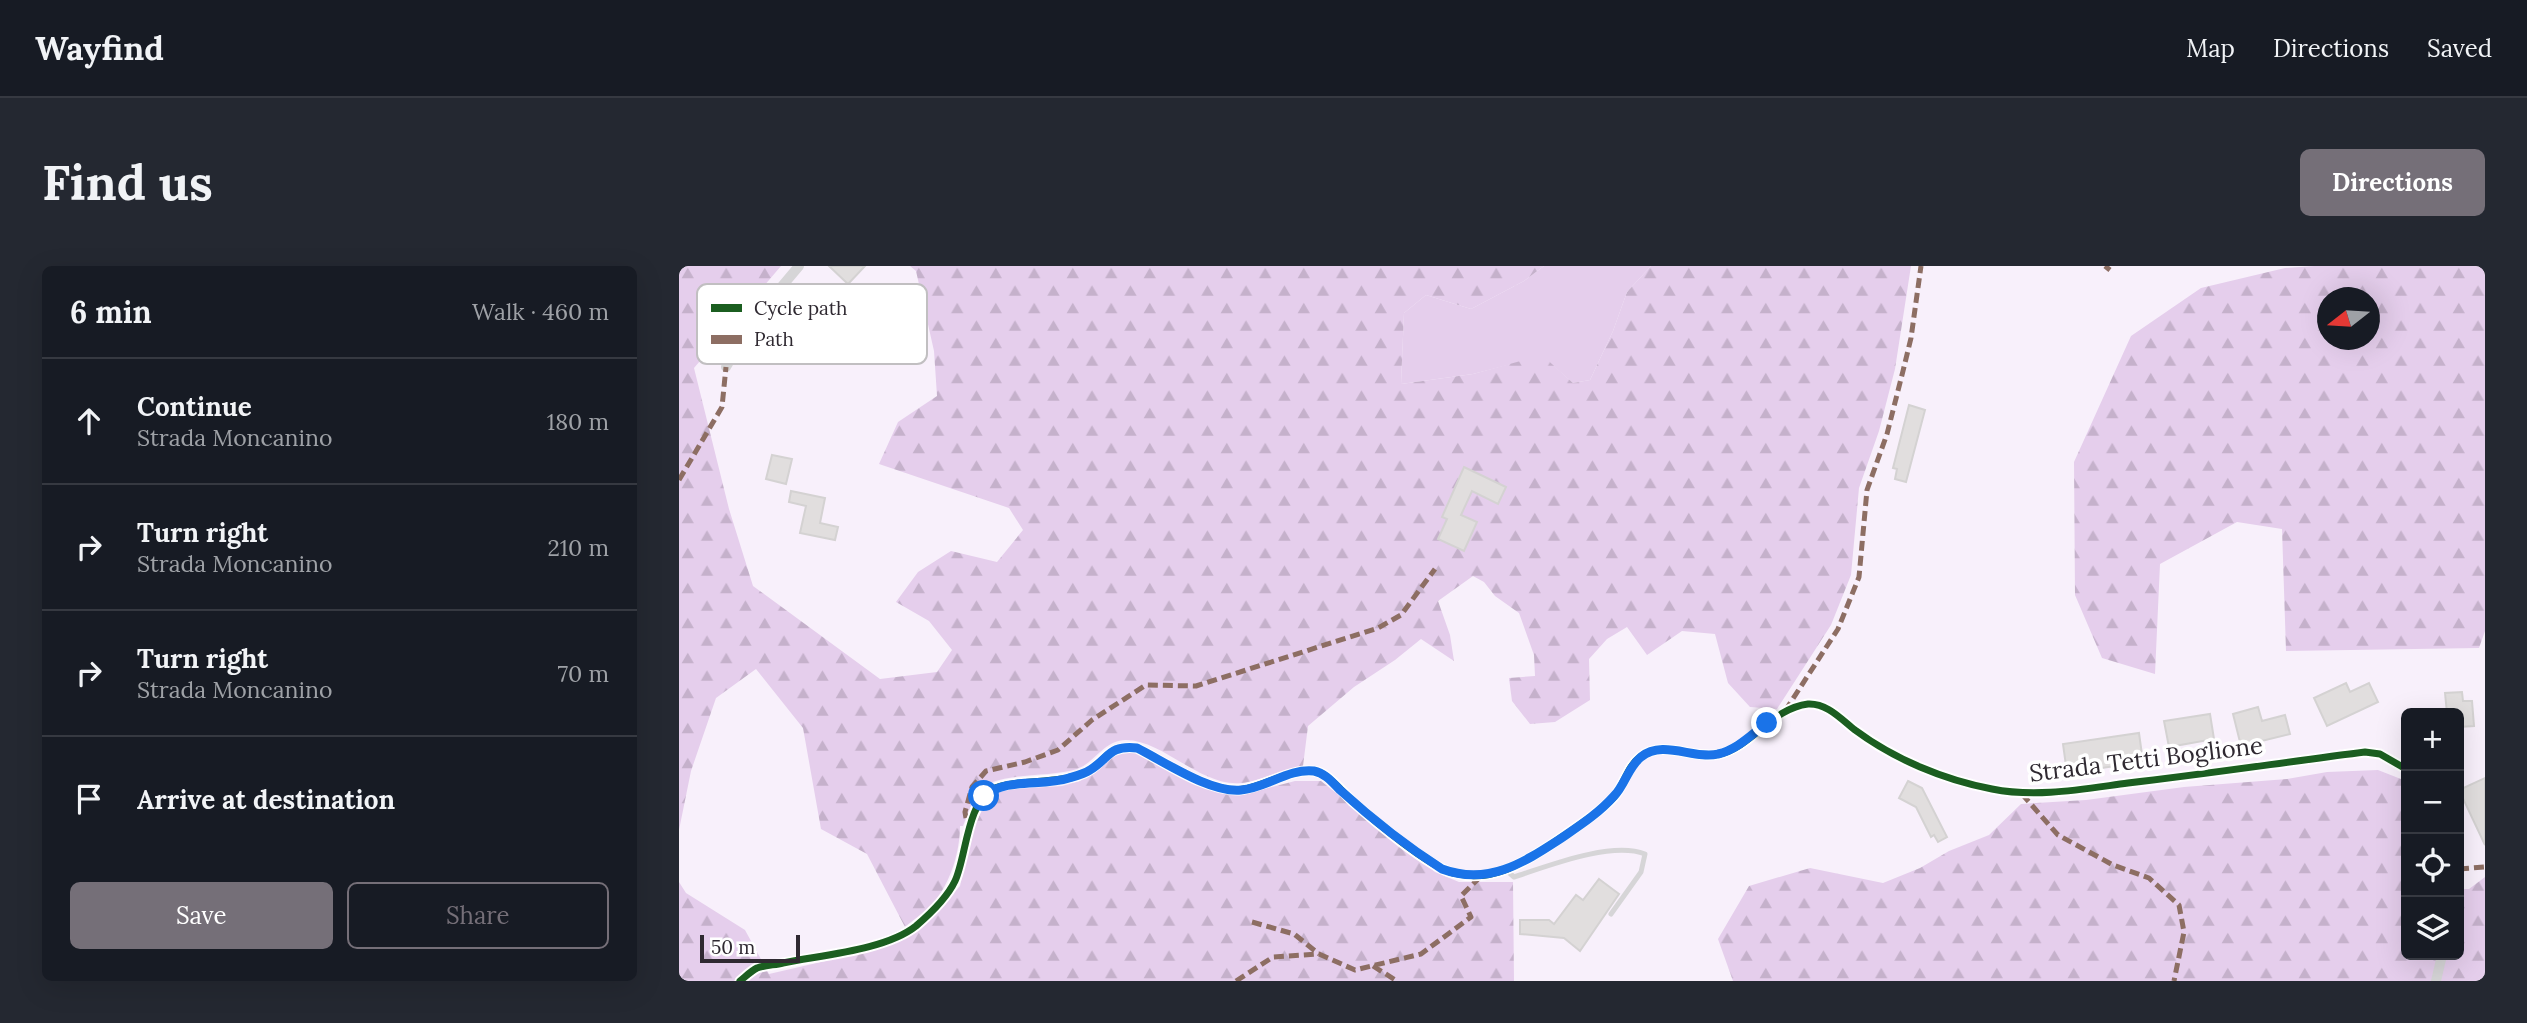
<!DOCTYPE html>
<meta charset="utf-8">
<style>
:root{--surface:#171b24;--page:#242831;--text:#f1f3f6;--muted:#9ea1a6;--line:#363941;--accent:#756f78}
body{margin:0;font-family:Lora,serif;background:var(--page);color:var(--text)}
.controls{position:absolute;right:21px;bottom:21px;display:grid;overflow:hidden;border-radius:10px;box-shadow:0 7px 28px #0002}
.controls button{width:63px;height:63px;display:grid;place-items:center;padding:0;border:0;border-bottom:2px solid var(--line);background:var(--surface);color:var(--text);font:35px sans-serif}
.compass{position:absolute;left:1638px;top:21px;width:63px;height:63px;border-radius:50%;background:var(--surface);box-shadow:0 7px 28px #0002;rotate:253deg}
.scale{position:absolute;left:21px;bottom:18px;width:100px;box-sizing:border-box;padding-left:7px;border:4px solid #2f2931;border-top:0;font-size:19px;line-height:24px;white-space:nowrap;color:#2f2931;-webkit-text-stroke:5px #fff;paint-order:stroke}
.stop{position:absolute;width:21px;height:21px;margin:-16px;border:5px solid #1a73e8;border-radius:50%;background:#fff}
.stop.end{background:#1a73e8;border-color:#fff;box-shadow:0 2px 7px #0008}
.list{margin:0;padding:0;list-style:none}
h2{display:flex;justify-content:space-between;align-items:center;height:91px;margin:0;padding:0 28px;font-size:30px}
h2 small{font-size:23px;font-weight:400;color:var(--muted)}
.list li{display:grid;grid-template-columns:46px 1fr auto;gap:21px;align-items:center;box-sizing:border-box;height:126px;padding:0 28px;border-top:2px solid var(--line)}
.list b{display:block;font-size:26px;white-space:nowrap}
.list p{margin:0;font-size:23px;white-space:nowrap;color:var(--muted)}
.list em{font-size:23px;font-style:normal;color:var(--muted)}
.actions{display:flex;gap:14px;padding:21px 28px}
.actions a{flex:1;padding:16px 0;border:2px solid var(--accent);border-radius:10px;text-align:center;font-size:24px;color:var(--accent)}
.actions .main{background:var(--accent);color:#fff}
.icon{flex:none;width:38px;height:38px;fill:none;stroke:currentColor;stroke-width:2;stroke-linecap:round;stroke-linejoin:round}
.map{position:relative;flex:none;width:1806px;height:715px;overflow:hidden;border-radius:10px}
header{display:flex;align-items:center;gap:42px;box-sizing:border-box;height:98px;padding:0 35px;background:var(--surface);border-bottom:2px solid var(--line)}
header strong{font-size:33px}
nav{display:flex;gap:38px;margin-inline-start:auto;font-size:24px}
.intro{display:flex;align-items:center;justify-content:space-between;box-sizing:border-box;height:168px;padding:0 42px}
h1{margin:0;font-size:49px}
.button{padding:18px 32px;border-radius:10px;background:var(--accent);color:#fff;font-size:24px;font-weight:700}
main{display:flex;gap:42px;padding:0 42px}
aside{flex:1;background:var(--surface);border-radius:10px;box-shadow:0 7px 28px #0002}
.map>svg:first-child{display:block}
.green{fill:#e5ceec}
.forest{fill:url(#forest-firs);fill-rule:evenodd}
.building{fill:#e1dede;stroke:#d4d2d2;stroke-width:2}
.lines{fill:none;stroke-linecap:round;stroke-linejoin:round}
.service{stroke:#d6d5d7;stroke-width:5}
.minor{stroke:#d6d5d7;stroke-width:10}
.quiet{stroke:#8d6e63;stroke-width:5;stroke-dasharray:10 5;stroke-linecap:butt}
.cycleway-casing{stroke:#fff;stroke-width:11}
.cycleway{stroke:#1b5e20;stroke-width:7}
.route{stroke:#1a73e8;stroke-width:9}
.labels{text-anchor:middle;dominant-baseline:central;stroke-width:7;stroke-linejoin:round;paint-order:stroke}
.street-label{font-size:24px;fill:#2f2931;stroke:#fff}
.key{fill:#fff;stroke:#c1bfc1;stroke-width:2}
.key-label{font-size:19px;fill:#2f2931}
</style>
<header>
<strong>Wayfind</strong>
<nav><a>Map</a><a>Directions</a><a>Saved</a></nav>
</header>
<div class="intro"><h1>Find us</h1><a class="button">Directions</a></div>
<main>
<aside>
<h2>6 min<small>Walk · 460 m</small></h2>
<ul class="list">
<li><svg class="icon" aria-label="ahead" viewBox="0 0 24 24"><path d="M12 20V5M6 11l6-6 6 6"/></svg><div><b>Continue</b><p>Strada Moncanino</p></div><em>180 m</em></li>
<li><svg class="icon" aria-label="right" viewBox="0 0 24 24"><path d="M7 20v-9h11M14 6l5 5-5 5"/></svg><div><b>Turn right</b><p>Strada Moncanino</p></div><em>210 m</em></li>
<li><svg class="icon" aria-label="right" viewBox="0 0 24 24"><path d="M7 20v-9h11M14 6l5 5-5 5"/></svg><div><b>Turn right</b><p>Strada Moncanino</p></div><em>70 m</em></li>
<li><svg class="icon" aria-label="arrive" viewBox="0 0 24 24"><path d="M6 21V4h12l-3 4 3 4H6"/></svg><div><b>Arrive at destination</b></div></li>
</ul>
<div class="actions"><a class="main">Save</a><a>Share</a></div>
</aside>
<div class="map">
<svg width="1806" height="715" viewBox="0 0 1806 715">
<defs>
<pattern id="forest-firs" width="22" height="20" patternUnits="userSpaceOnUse" patternTransform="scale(1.75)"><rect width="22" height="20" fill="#e5ceec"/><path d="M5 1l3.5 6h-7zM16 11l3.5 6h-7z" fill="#c5b1cb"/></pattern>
</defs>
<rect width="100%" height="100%" fill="#f8f0fb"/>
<path class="green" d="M865 0H972L948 26 934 65 911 114 894 117 863 90 794 108 722 118 725 47 747 29 792 43 845 15Z"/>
<path class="forest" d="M0 0H102L15 102 50 243 74 320 201 413 258 406 273 384 250 355 217 336 239 306 272 285 318 296 344 264 330 242 200 198 219 156 258 130 255 85 237 5 231 0H865L845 15 792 43 747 29 725 47 722 118 794 108 863 89 894 117 911 114 934 65 948 26 972 0H1232L1216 103 1200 165 1180 222 1172 309 1152 359 1098 443 1071 441 1049 417 1036 368 1003 365 968 389 948 361 928 373 910 393 911 434 876 456 851 458 833 435 830 412 856 410 855 389 840 347 816 330 805 316 794 310 759 335 771 369 775 395 742 373 716 394 675 421 629 460 624 500C603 503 579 516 562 517 522 521 484 474 447 474 425 474 417 496 398 503 373 511 326 507 308 519 295 528 290 545 284 560H281C281 585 272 615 256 635 248 645 235 653 226 661L188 588 142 563 124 462 77 403 37 432 12 505 0 564Z
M1635 0H1806V365L1800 382 1607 385 1603 263 1558 256 1481 298 1476 408 1423 392 1396 329 1395 196 1452 70 1522 22 1606 2ZM1648 32H1690V74H1648Z
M453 485 536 525 562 529 616 515H642L756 606 780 616H834L835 715H0V616L7 627 66 664 90 708 155 693 255 649 281 620 293 566 308 533 323 524 383 520 401 515 423 501 437 488Z
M1699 504 1727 515V689H1780V623H1790L1806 611V715H1054L1039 673 1070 620 1131 602 1204 617 1241 602 1270 585 1310 569 1342 538 1407 534 1505 521 1608 513 1648 506Z"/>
<path class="building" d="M150 0H186L169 18Z
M1230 139 1246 144 1227 216 1216 213 1218 203 1214 202Z
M93 189 113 193 107 218 87 213Z
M785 201 827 221 819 238 793 225 782 249 798 256 785 285 759 273 768 253 763 251Z
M112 225 146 232 141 257 159 261 156 274 121 267 127 240 110 236Z
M1667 417 1671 426 1690 417 1699 436 1648 460 1635 432Z
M1783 426 1784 435H1793L1795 460 1780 461V447H1768L1766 427Z
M1579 441 1583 455 1606 449 1611 468 1562 480 1554 448Z
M1531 448 1535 473 1490 481 1485 455Z
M1460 467 1464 496 1388 507 1384 478Z
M1806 512V579L1780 524Z
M1229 515 1243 522 1268 571 1259 576 1255 569 1252 571 1237 541 1220 532Z
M920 613 940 628 901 685 885 672 841 668V654H870L875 658 897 629 904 634Z"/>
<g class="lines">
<path class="service" d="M827 604 835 611C869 600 932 575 966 588L962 606 932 648"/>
<path class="minor" d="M47 101 73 56 120 0
M61 715C66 711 72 705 78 702 86 699 96 699 104 697 143 689 207 684 237 660 251 648 268 632 276 615 287 592 288 536 314 523 332 514 374 517 398 510 426 502 423 478 458 482 489 498 523 523 558 524 582 524 621 495 644 508 655 515 665 527 674 536 694 554 750 601 774 607 817 619 853 591 886 569 903 557 921 546 935 531 945 519 948 501 961 491 984 473 1015 494 1041 488 1073 480 1094 442 1129 438 1148 437 1162 453 1176 464 1215 493 1265 514 1313 523 1358 532 1404 523 1449 517 1528 508 1607 496 1686 486L1701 488 1727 503
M1757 715 1763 689"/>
<path class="quiet" d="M1426 0 1431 4
M0 214 43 141 47 101
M1106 445 1159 363 1180 311 1188 224 1208 168 1224 105 1232 72 1242 0
M1343 528 1379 569 1434 599 1470 612 1500 639 1505 666 1495 715
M287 552 286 546 293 521 307 505 346 496 379 484 413 454 467 419 517 420 699 362 722 349 756 303
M1780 603 1806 601
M573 656 615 668 640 688
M694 700 718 715
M557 715 594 691 640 688 676 704 742 688 792 651 782 630 802 610"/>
<g class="cycleway-casing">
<path id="cycleway" d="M61 715C66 711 72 705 78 702 86 699 96 699 104 697 143 689 207 684 237 660 251 648 268 632 276 615 287 592 288 536 314 523 332 514 374 517 398 510 426 502 423 478 458 482 489 498 523 523 558 524 582 524 621 495 644 508 655 515 665 527 674 536 694 554 750 601 774 607 817 619 853 591 886 569 903 557 921 546 935 531 945 519 948 501 961 491 984 473 1015 494 1041 488 1073 480 1094 442 1129 438 1148 437 1162 453 1176 464 1215 493 1265 514 1313 523 1358 532 1404 523 1449 517 1528 508 1607 496 1686 486L1701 488 1727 503"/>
</g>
<use href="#cycleway" class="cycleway"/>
</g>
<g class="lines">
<path class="route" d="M305 530C328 511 363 521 390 512 397 510 405 508 411 504 431 492 429 479 458 482 486 496 531 527 562 524 587 522 610 502 635 505 646 507 654 517 661 524 693 553 727 580 763 603 809 620 844 597 881 573 900 560 919 548 935 530 946 519 949 501 962 491 984 473 1015 494 1039 488 1058 484 1073 468 1088 457"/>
</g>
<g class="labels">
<g class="street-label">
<text transform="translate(1467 493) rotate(-7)">Strada Tetti Boglione</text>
</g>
</g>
<rect x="18" y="18" width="230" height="80" rx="10" class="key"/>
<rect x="32" y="38" width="31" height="8" fill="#1b5e20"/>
<rect x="32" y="69" width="31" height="9" fill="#8d6e63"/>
<g class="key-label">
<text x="75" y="49">Cycle path</text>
<text x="75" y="80">Path</text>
</g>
</svg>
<div class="controls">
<button>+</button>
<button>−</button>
<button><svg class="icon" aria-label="locate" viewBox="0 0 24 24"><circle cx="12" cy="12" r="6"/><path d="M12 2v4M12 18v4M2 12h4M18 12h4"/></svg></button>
<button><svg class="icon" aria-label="layers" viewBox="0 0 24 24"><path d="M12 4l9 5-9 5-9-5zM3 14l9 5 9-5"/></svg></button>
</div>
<svg class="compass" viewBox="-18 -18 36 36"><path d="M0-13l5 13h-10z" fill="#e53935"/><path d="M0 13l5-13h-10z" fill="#9ea1a6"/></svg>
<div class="scale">50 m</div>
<div class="stop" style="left:305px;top:530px"></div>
<div class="stop end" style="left:1088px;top:457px"></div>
</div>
</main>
